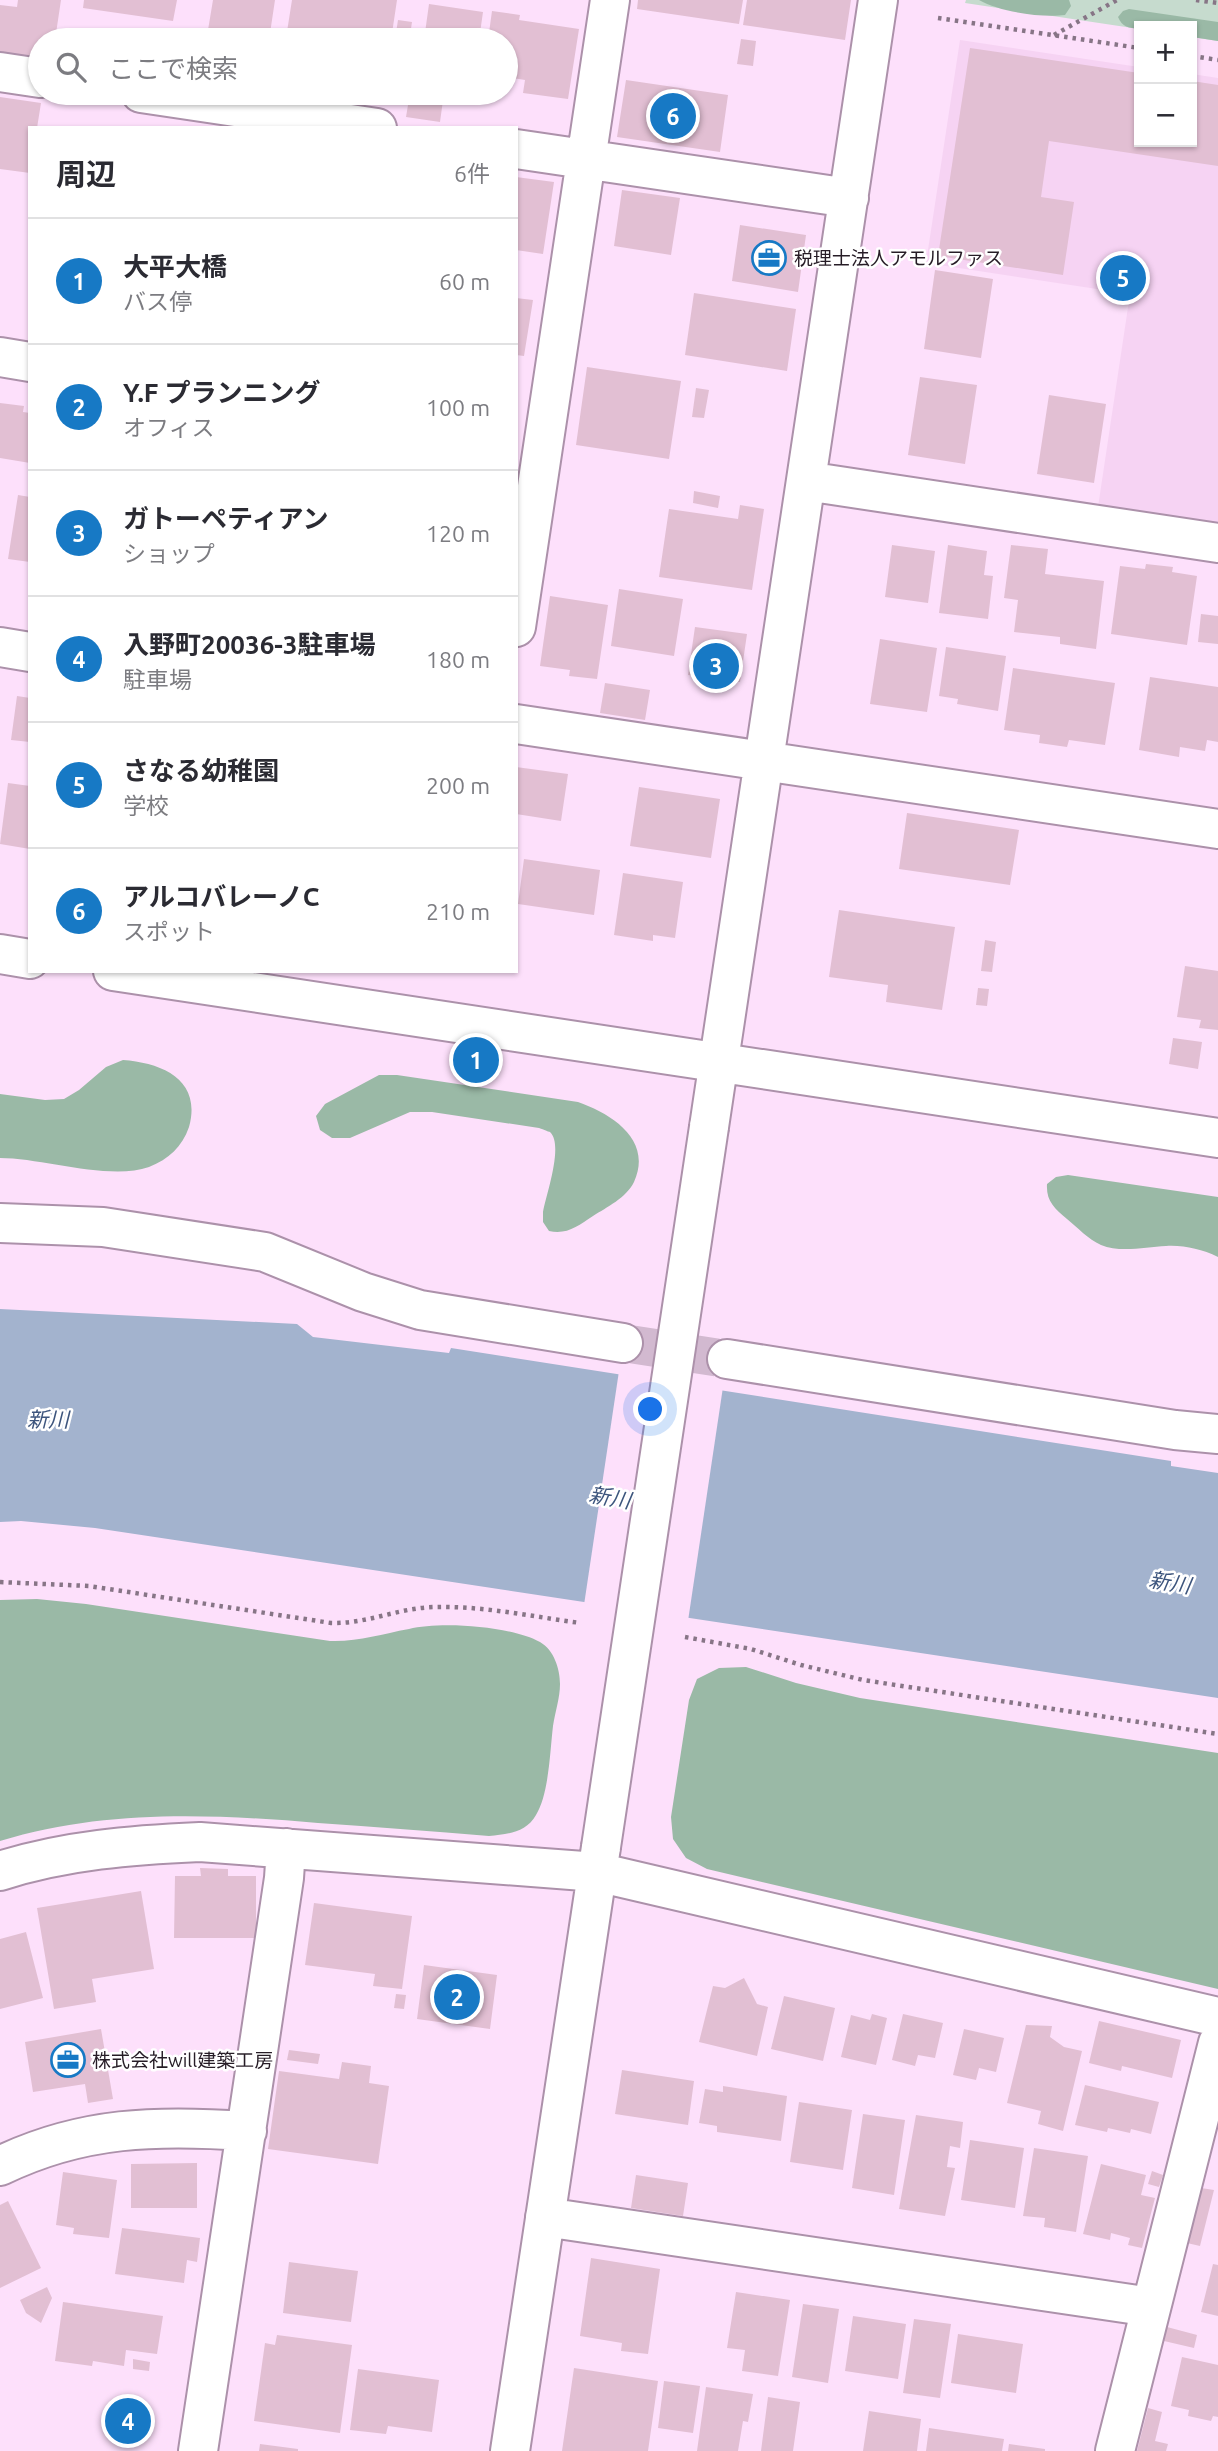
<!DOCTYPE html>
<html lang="ja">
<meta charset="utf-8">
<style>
:root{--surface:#fff;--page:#f7f7f7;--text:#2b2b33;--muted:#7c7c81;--line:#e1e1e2;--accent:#1779c5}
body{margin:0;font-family:Ubuntu,"Noto Sans JP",sans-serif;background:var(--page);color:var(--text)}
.controls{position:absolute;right:21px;top:21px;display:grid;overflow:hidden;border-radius:0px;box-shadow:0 2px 5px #0004}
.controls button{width:63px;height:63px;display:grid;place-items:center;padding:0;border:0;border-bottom:2px solid var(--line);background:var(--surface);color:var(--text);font:35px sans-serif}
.you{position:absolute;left:651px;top:1410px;width:24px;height:24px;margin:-18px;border:5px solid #fff;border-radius:50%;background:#1a73e8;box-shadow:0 0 0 10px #1a73e833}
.badge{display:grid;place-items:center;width:46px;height:46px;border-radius:50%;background:var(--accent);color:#fff;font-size:23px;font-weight:700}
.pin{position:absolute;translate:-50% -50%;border:4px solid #fff;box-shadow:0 2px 7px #0006}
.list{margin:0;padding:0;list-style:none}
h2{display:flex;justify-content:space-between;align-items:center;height:91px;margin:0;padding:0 28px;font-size:30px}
h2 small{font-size:23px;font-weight:400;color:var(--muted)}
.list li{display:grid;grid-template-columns:46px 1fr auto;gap:21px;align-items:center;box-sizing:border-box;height:126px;padding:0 28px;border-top:2px solid var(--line)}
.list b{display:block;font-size:26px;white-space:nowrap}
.list p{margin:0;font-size:23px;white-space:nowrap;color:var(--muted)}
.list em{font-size:23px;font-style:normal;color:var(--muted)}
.icon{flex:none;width:38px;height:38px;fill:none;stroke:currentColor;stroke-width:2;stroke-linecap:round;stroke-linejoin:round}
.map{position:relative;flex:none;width:1218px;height:2451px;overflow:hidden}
.search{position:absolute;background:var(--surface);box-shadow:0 2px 5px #0004;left:28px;top:28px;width:490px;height:77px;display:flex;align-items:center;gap:18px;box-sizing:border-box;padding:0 24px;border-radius:38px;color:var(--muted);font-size:26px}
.panel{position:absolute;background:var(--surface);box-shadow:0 2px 5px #0004;left:28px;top:126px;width:490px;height:847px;border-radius:0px}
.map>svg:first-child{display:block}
.built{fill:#f6d3f3}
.green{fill:#c6dbce}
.forest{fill:#9ab9a6}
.water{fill:#a3b3ce}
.pier{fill:#fde0fb}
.building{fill:#e2bfd3}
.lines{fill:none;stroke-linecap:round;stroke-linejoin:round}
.minor-tunnel{stroke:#d2b9d0;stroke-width:38;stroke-dasharray:38 19;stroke-linecap:butt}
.minor-casing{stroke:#ac91aa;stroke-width:42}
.path{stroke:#877586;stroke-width:4.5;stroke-dasharray:3.5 5;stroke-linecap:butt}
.minor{stroke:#fff;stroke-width:38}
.minor-bridge-casing{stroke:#ac91aa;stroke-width:42;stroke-linecap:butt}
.minor-bridge{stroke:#fff;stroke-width:38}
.labels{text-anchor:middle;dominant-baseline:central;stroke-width:5;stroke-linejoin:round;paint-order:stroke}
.poi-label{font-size:19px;fill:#261c26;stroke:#fff;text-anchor:start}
.water-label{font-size:21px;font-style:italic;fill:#3d557d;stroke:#fff}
</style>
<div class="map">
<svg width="1218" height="2451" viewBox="0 0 1218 2451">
<rect width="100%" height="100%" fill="#fde0fb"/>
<path class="built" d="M960 40 1139 67V142H1192V74L1218 78V524L1098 507 1130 294 926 263Z"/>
<path class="green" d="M966 0H1218V41L1192 37V26H1139V29L965 3Z"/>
<path class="forest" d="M979 0H1069L1071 6 1065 15C1042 18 1000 12 979 0Z
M1129 9 1218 22V41L1192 37V26H1139V29C1129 28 1122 27 1118 17L1123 11Z
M123 1060C163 1063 202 1080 189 1127 182 1147 169 1159 149 1167 110 1181 43 1158 0 1158V1094L45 1100 64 1099 79 1090 106 1067Z
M379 1075H397L578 1102C612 1114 653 1140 634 1182 626 1198 607 1207 593 1216 578 1226 567 1235 549 1231L543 1222V1212C546 1195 564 1145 550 1132 549 1132 540 1128 539 1128L432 1112H410L350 1138H332L320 1130 316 1116 325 1104Z
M1068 1175 1218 1197V1257C1201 1249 1184 1245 1166 1246 1146 1247 1120 1253 1101 1245 1088 1239 1078 1228 1067 1219 1054 1208 1046 1201 1047 1184L1056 1177Z
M37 1599 86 1604 330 1641C358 1642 381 1634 409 1629 441 1621 511 1626 540 1642 554 1650 560 1669 560 1684 560 1698 555 1712 553 1726 550 1751 549 1794 536 1815 526 1833 507 1834 489 1836 432 1831 375 1827 318 1823 211 1814 105 1809 0 1841V1600Z
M746 1667 796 1683 860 1698 1218 1753V1989L707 1869 686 1858 673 1839 671 1817 689 1700 697 1679 719 1668Z"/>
<path class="water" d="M0 1309 297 1324 313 1337 449 1353 451 1348 1171 1461V1466L1218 1473V1698L95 1528 21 1521 0 1522Z"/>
<path class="pier" d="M619 1371 723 1387 688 1621 584 1605Z"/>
<path class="building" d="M18 0H61L55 40H40V58L0 52V5L17 7Z
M84 0H177L173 21 83 8Z
M213 0H275L269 40H233L207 36Z
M292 0H397L391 40H304L286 38Z
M638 0H743L739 24 637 9Z
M747 0H851L845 40 743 25Z
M429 4 483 12 479 40H424Z
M492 11 520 15 519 20 579 29 568 99 523 93 525 80 506 77V40H488Z
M398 20 412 22 410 35 396 33Z
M741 39 756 41 753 66 737 64Z
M970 48 1139 73V142H1192V81L1218 85V166L1049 141 1041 197 1074 202 1063 275 938 256Z
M626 80 728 95 720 152 617 137Z
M410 93H444L440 122 406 117Z
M0 97 41 103 37 128H30V173L0 169Z
M516 177 554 182 543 254 516 250Z
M622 190 680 198 671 255 614 246Z
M740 225 806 235 798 292 732 281Z
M935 270 993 279 981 358 924 349Z
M694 293 796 309 787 371 685 355Z
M516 298 533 300 524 356 516 355Z
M587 367 681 381 669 459 576 445Z
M920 377 977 385 965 464 908 455Z
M696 388 709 390 704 418 692 417Z
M1049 395 1106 404 1094 483 1037 474Z
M0 403 24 406 23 412 30 413V463L0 458Z
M694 491 720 496 718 508 693 503Z
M18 495 30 497V562L8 559Z
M740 505 764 509 752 590 659 577 669 509 738 519Z
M892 545 935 551 928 603 885 597Z
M948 545 987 551 984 575 993 576 988 619 939 613Z
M1011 545 1048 549 1045 574 1104 581 1096 649 1060 644V637L1014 632 1018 600 1004 598Z
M1146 564 1173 567 1172 572 1197 576 1187 645 1111 634 1120 566 1145 569Z
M619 589 683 599 674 656 611 646Z
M550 596 608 605 597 679 569 676 570 670 540 666Z
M1201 614 1218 616V644L1198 642Z
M695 627 747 634 740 682 688 675Z
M880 639 937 648 927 712 870 704Z
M946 647 1006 656 998 711 957 704 958 699 939 696Z
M1013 668 1115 683 1105 745 1069 740 1067 747 1039 743 1040 735 1004 730Z
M1150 677 1218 687V742L1207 740 1205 751 1180 747 1179 757 1139 750Z
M605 683 650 690 645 720 600 713Z
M17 696 30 698V742L11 740Z
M516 767 568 774 561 821 516 814Z
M8 783 30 786V849L0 844Z
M639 787 720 799 711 858 630 846Z
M907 813 1019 830 1010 885 899 869Z
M524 859 600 870 594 915 518 904Z
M623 873 683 882 675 938 653 935V941L614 935Z
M839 910 955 927 942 1010 886 1002 888 985 829 977Z
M985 940 996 942 992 972 981 971Z
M1185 966 1218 971V1030L1199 1028 1201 1020 1177 1017Z
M978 988 989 989 987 1006 976 1005Z
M1173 1038 1202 1042 1198 1069 1169 1064Z
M200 1868 228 1869V1876H256V1938H174L175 1876H201Z
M141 1891 154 1969 92 1979 96 2002 54 2009 37 1908Z
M314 1903 412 1916 402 1989 373 1986 375 1974 305 1965Z
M26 1932 43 1998 0 2009V1939Z
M424 1965 497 1975 490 2029 417 2019Z
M744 1978 757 2004 768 2007 757 2056 699 2042 713 1986 725 1988Z
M396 1994 406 1995 404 2009 394 2008Z
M784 1996 835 2008 823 2061 771 2049Z
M872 2014 887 2018 876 2065 841 2057 851 2015 870 2020Z
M903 2014 943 2023 935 2058 918 2055 915 2066 892 2060Z
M1099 2021 1181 2040 1172 2078 1122 2066 1121 2071 1089 2063Z
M1026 2025 1052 2026 1050 2037 1064 2047 1082 2051 1063 2131 1038 2124 1041 2111 1007 2103Z
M101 2029 113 2099 88 2103 85 2084 33 2092 25 2042Z
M964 2029 1004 2038 996 2072 979 2068 976 2080 953 2075Z
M289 2050 320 2054 318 2064 287 2060Z
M342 2062 371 2066 369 2083 389 2086 378 2164 268 2149 279 2071 339 2079Z
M622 2070 694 2081 688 2125 615 2114Z
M1085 2085 1159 2102 1151 2134 1131 2129 1130 2133 1108 2128 1107 2132 1075 2125Z
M723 2086 787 2096 781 2141 717 2132V2126L699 2123 705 2089 723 2092Z
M799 2102 852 2110 843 2170 790 2162Z
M863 2114 905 2120 894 2195 852 2188Z
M916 2115 963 2122 960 2148 950 2146 947 2167 955 2168 945 2216 899 2209Z
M970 2140 1024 2148 1015 2208 961 2200Z
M1034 2148 1088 2156 1076 2232 1044 2227 1045 2218 1023 2216Z
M197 2163V2208H131V2164Z
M1101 2164 1146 2175 1141 2195 1155 2198 1142 2248 1128 2245 1130 2238 1111 2233 1110 2240 1083 2234Z
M1152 2171 1163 2175 1159 2187 1148 2184Z
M63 2172 117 2180 109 2238 73 2234 74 2228 56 2225Z
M636 2175 688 2183 683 2216 631 2208Z
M1201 2188 1214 2190 1200 2246 1187 2243Z
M8 2201 41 2268 0 2288V2205Z
M122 2228 200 2238 197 2262 187 2260 184 2283 115 2274Z
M591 2258 660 2269 648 2354 621 2351 622 2343 580 2336Z
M289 2262 358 2271 351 2322 283 2313Z
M1213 2264 1218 2265V2316L1201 2312Z
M47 2287 52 2298 41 2323 26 2313 20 2300Z
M736 2292 790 2300 778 2376 742 2371 745 2350 727 2348Z
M63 2302 163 2316 157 2354 126 2350 124 2366 93 2361 92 2366 55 2361Z
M803 2304 839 2309 828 2383 792 2377Z
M853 2316 906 2324 898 2379 845 2371Z
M914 2319 951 2324 940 2398 903 2393Z
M1167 2327 1197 2335 1194 2348 1164 2341Z
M958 2334 1023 2344 1016 2393 951 2383Z
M277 2335 352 2345 340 2433 254 2421 265 2343 275 2345Z
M1182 2357 1218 2365V2417L1213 2416 1211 2421 1188 2416 1189 2410 1171 2406Z
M133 2359 150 2362 149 2371 133 2369Z
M574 2368 658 2381 648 2451H562Z
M358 2369 439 2380 432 2432 388 2426 386 2434 350 2430Z
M664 2381 700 2386 693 2433 658 2428Z
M706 2387 753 2394 748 2422 743 2421 738 2451H697Z
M768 2397 800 2402 793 2451H761Z
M1148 2408 1162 2412 1155 2441 1168 2444 1166 2451H1137Z
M869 2411 921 2419 917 2451H863Z
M929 2428 1004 2439 1002 2451H926Z
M260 2444 298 2449V2451H259Z
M1009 2444 1045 2449V2451H1008Z"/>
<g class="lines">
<path class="minor-tunnel" d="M623 1343 727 1359"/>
<g class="minor-casing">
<path id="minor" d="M0 72 40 78
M141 93 377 128
M516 149 849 198
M0 357 30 362
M806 481 1218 543
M516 627 610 0
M0 647 30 652
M516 724 1218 829
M0 954 30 959
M113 971 1218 1138
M709 1127 878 0
M0 1223 103 1227 265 1252 363 1292 420 1310 623 1343
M727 1359 1175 1430 1218 1434
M0 1871C65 1850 133 1845 200 1842L597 1872 1218 2017
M0 2166C82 2126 158 2125 247 2131
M545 2217 1151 2307
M198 2451 284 1878 286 1848
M510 2451 601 1847
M1115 2451 1218 2043"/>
</g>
<path class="path" d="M1196 0 1218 3
M938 18 1139 48
M1054 35 1117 0
M1192 56 1218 60
M0 1582 89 1586 331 1623C368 1624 400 1607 437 1607 485 1606 534 1617 581 1623
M685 1637 751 1649 801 1665 863 1680 1218 1734"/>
<use href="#minor" class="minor"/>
<g class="minor-bridge-casing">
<path id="minor-bridge" d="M601 1847 709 1127"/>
</g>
<use href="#minor-bridge" class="minor-bridge"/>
</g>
<defs>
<g id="office-ring" transform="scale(1.75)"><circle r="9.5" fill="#fff" stroke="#1779c5" stroke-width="1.5"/><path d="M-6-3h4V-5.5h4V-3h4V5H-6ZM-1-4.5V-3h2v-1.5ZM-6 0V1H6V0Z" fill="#1779c5"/></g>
</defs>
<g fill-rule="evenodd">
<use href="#office-ring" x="769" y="258"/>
<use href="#office-ring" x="68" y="2060"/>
</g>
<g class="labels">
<g class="poi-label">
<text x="794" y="258">税理士法人アモルファス</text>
<text x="92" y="2060">株式会社will建築工房</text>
</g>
<g class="water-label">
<text x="48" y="1419">新川</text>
<text transform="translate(610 1497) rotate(9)">新川</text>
<text transform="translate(1170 1582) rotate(9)">新川</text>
</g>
</g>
</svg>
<div class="controls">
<button>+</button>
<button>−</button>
</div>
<div class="you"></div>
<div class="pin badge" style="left:476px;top:1060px">1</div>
<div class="pin badge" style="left:457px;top:1997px">2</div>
<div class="pin badge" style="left:716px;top:666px">3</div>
<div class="pin badge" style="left:128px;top:2421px">4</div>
<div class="pin badge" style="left:1123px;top:278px">5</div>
<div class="pin badge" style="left:673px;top:116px">6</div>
<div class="search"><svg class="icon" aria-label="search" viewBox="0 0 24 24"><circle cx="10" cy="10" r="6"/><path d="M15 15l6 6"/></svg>ここで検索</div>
<section class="panel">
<h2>周辺<small>6件</small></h2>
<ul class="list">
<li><span class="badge">1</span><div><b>大平大橋</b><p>バス停</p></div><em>60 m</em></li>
<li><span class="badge">2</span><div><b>Y.F プランニング</b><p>オフィス</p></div><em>100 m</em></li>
<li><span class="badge">3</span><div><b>ガトーペティアン</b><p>ショップ</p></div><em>120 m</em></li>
<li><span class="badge">4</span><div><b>入野町20036-3駐車場</b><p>駐車場</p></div><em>180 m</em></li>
<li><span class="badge">5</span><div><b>さなる幼稚園</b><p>学校</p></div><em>200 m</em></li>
<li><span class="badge">6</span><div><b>アルコバレーノC</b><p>スポット</p></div><em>210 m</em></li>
</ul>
</section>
</div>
